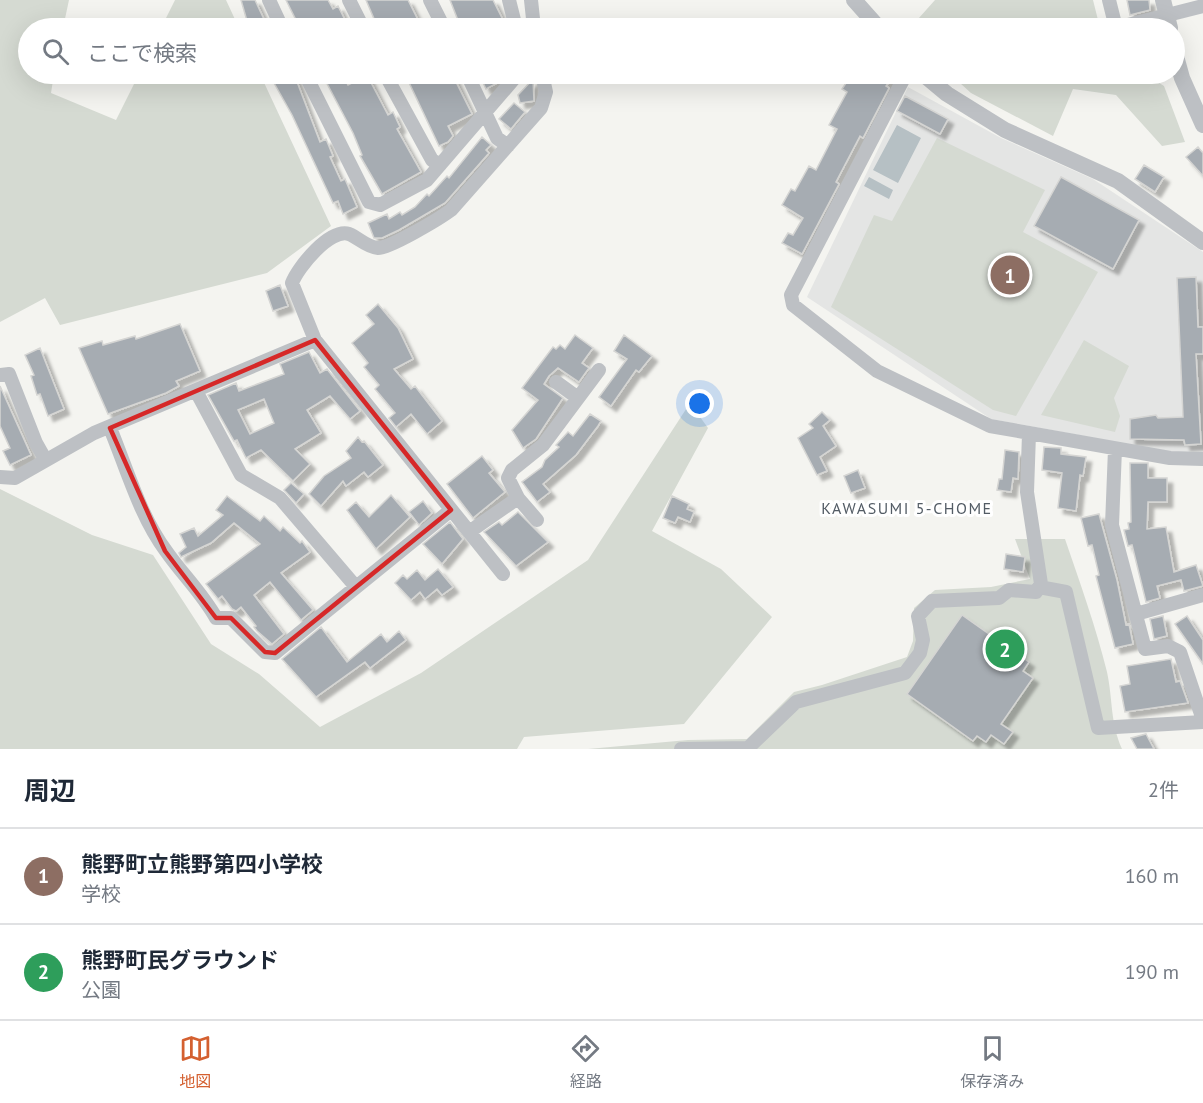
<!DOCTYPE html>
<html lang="ja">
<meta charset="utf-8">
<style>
:root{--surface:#fff;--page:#f6f6f7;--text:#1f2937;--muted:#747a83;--line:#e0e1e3;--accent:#d46030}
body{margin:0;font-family:"PT Sans","Noto Sans JP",sans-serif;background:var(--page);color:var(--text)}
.you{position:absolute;left:700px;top:404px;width:21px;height:21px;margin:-15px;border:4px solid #fff;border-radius:50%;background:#1a73e8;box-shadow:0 0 0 9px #1a73e833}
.badge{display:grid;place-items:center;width:39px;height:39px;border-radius:50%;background:var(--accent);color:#fff;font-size:20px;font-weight:700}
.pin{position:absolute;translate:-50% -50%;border:3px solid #fff;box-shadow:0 2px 6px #0006}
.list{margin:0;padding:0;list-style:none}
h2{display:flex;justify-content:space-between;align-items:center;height:78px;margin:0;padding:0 24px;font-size:26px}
h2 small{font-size:20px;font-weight:400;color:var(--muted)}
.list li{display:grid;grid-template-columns:39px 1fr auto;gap:18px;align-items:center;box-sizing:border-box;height:96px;padding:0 24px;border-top:2px solid var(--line)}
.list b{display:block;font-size:22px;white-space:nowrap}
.list p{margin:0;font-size:20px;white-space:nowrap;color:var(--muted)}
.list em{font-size:20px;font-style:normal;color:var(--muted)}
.icon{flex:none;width:33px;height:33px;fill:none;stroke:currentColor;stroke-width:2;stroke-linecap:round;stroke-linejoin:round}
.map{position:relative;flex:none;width:1203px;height:749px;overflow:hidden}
.search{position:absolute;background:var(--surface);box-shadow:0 6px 24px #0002;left:18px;right:18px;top:18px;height:66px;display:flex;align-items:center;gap:15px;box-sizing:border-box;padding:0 21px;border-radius:33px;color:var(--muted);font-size:22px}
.sheet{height:270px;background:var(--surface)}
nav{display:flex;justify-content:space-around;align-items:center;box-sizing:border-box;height:84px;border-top:2px solid var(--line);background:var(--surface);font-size:16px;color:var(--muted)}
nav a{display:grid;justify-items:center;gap:3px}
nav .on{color:var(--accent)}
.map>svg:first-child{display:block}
.built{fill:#e4e5e4}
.green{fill:#d5dad2}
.water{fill:#b6c0c4}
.building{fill:#a6acb2;stroke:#d5d5d3;stroke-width:1.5;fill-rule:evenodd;filter:url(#shadow)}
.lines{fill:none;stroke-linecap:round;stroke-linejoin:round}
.minor{stroke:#bdc0c4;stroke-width:14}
.tertiary{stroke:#bdc0c4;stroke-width:16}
.marked{fill:none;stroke:#d62828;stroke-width:4.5;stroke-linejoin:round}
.labels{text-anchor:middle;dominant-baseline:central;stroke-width:6;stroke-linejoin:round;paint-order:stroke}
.neighbourhood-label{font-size:16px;letter-spacing:1.5px;fill:#535c65;stroke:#fff}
</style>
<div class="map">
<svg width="1203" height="749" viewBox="0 0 1203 749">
<defs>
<filter id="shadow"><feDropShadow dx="5.5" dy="5.5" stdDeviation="1.5" flood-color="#0004"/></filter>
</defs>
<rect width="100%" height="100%" fill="#f4f4f0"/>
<path class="built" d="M908 87 1001 138 1093 179 1203 252V453L1171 452 991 419 807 297Z"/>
<path class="green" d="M0 0H69L63 28H28V74H54L51 93 116 120 139 74H260L331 226 267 273 60 325 45 298 0 322Z
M175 0H226L239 28H161Z
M935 0H1093L1100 28H910Z
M950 74H1145L1164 86 1185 142 1162 146 1116 95 1073 89 1053 136 971 93Z
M937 138 1045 190 1023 232 1098 272 1016 416 993 410 831 307 874 215 892 221Z
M1084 340 1129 366 1114 398 1120 416 1115 432 1041 415Z
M690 403 708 428 652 531 721 569 772 617 684 724 524 737 517 749H0V489L92 535 153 555 211 644 259 674 320 727 421 673 588 560Z
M1015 539H1065C1080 583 1096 627 1107 672 1113 700 1110 722 1122 749H588L688 740 747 739 794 692 822 685 907 657 913 641 914 608 935 590 991 587 1030 579Z"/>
<path class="water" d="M897 125 921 138 898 183 873 170Z
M869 177 893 190 889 199 864 186Z"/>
<path class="building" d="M241 0H255L268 28H249Z
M286 0H328L333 9 338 6 349 28H300Z
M366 0H408L422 28H378Z
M450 0H493L507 28H488L486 24 477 28H461Z
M1127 0H1149L1150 10 1130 15Z
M269 74H294L320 142 326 139 333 156 330 157 341 181 345 179 357 207 343 214 338 201 333 203 292 115Z
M322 74H342L348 85 367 75 388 115 393 112 400 127 397 129 421 172 382 194 360 156 362 155 353 133Z
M405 74H452L472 114 448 126 453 136 448 142 439 146Z
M479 74H507L499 82 486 89Z
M852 74H895L886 86 889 88 863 138 860 136 836 182 839 184 802 254 782 243 788 233 793 235 803 218 782 205 791 189 795 191 809 166 816 170 837 129 829 125 847 92 842 89Z
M533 79 534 101 520 103 518 95Z
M905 96 948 119 940 134 897 111Z
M514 103 525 112 511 129 499 119Z
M482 137 491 145 486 150 489 153 445 203 399 230 382 238H374L368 223 387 214 389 219 400 212 402 215 415 207 427 194 429 196 447 176 449 178Z
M1198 147 1203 153V176L1186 157Z
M1144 165 1164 177 1155 192 1135 179Z
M1061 177 1139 220 1113 269 1034 226Z
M1196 277 1198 327H1203V354H1196L1201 444 1185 445 1184 440 1130 439V419L1156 415 1158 418 1183 417 1177 278Z
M280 285 288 306 273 311 266 291Z
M378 304 398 328 413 359 394 369 411 389 415 386 442 421 427 434 411 414 396 427 389 418 395 413 375 389 379 385 364 367 368 363 352 343 374 324 366 315Z
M180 324 200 371 176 381 179 386 166 393 108 414 79 348 102 341 103 345 135 336 136 339Z
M575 335 593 348 582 363 589 368 579 382 558 368 549 376 544 384 563 398 536 439 523 448 512 430 538 400 522 388 553 347 556 349 560 345 565 349Z
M624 335 652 356 639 372 636 370 611 406 599 397 627 359 614 351Z
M40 348 64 409 48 416 40 394 37 395 31 376 34 375 25 355Z
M309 352 320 373 327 369 360 411 350 419 330 396 307 410 321 433 295 449 310 464 293 481 261 450 246 458 237 440 234 441 208 395 236 383 239 391 284 374 280 364ZM264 399 274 423 250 434 238 410Z
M0 386 31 455 10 465 3 451 10 448 0 426Z
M822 412 830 420 823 426 836 446 820 457 827 471 817 475 798 438 813 428 809 424Z
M590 414 601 421 598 426 576 455 543 484 550 492 537 502 522 482 542 467 545 460 559 447 556 445 568 432 573 436Z
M358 437 362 442 364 441 383 465 368 477 364 472 346 486 343 481 321 506 309 494 324 476 351 458 346 451Z
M1044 447 1061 448V454L1086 457 1083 476 1080 475 1076 511 1058 508 1062 473 1042 470Z
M1005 450 1019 452 1018 479 1013 478 1011 492 997 490 999 479H1002Z
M482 456 493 470 489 473 505 492 473 518 447 484Z
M1130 463H1148V478H1167V502H1148L1147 529 1166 527 1174 572 1196 565 1203 586 1184 591 1181 580 1157 586 1160 598 1146 602 1132 545 1128 546 1124 530 1129 529 1128 523 1131 522Z
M858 470 865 488 851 493 844 476Z
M291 483 304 494 296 503 284 490Z
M391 495 410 517 376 549 347 510 356 502 369 517Z
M227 496 260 521 264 516 280 531 283 527 300 543 302 541 310 552 281 573 313 610 301 620 270 582 254 595 284 634 272 644 257 631 254 627 256 626 241 607 236 611 232 609 222 596 218 599 206 584 260 544 234 523 211 543 181 557 179 553 186 547 180 534 194 528 198 536 223 515 216 510Z
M672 496 689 504 687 509 694 512 690 522 678 517 675 523 663 518Z
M423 501 432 513 419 525 409 512Z
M518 512 548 542 516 566 484 532 499 522 502 525Z
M1099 514 1117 580 1126 625 1129 624 1133 644 1115 648 1096 576 1099 575 1092 545 1088 546 1081 518Z
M450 522 463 539 442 564 423 544Z
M1006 554 1025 557 1023 572 1004 569Z
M438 569 453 587 442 595 437 589 425 599 420 592 411 600 395 583 403 575 407 579 417 570 425 580Z
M962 615 1029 662 1023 671 1033 678 1001 724 1013 732 1004 744 991 735 986 742 977 736 973 741 907 694Z
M1163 616 1167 636 1154 639 1150 619Z
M1187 616 1203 640V664L1175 624Z
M321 627 347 662 381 634 387 642 399 631 406 640 370 668 365 662 316 697 282 659Z
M1171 659 1176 682 1180 681 1188 703 1125 712 1120 686 1130 684 1127 666Z
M1146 734 1154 749H1137L1131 738Z"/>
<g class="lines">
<path class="minor" d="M269 0 282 28
M349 0 363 28
M430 0 444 28
M509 0 516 28
M531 0 534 28
M1109 0 1116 28 1203 6
M305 74 369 202 380 205 427 180 518 74
M385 74 432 160 440 165
M467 74 497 138 508 146
M906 74 791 295 793 305 877 371 990 426 1170 458 1203 459
M0 375 9 374 36 443 45 459
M556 382 578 398
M196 391 241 475 280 498 356 587
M110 428C127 469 140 516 166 551 182 574 202 593 216 618H231L265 652 275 653 451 510
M1115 449 1112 525 1145 649 1168 646 1180 652 1203 720
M0 477 15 478 94 433 315 340
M518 498 537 520
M469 532 518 498 508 478 512 470 543 445 599 370
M503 574 315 340 292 283C298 267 330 228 349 234 359 238 366 247 378 248 390 248 439 219 451 210L541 108 546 92 542 74
M1039 587 1066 592 1098 728 1203 722
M1136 614 1203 595
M681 749 748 748 796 702 905 673 920 653 923 640 918 616 932 601 999 598 1009 590 1036 592 1041 584 1027 492 1029 434"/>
<path class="tertiary" d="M854 0 879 28
M1163 0 1170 28
M1174 49 1182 78 1203 125
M923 74 947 94 1005 130 1118 181 1203 242"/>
</g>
<path class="marked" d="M315 340 451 510 275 653 265 652 231 618H216L165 551 110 428Z"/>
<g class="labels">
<g class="neighbourhood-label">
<text x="907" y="508">KAWASUMI 5-CHOME</text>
</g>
</g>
</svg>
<div class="you"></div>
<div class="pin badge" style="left:1010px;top:275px;background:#8d6e63">1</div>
<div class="pin badge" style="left:1005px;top:649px;background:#2e9e5b">2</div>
<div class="search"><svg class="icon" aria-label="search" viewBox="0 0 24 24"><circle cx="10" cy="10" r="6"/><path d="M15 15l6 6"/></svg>ここで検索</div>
</div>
<section class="sheet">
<h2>周辺<small>2件</small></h2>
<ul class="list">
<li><span class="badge" style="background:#8d6e63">1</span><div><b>熊野町立熊野第四小学校</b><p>学校</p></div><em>160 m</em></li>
<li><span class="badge" style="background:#2e9e5b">2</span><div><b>熊野町民グラウンド</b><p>公園</p></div><em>190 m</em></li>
</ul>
</section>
<nav>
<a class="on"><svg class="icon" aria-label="map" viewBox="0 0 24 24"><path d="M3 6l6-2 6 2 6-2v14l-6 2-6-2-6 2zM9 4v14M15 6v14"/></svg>地図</a>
<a><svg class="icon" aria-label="directions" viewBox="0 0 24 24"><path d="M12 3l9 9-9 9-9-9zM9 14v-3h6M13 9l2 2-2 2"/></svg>経路</a>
<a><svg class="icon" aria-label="saved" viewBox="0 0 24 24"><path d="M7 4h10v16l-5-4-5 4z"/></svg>保存済み</a>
</nav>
